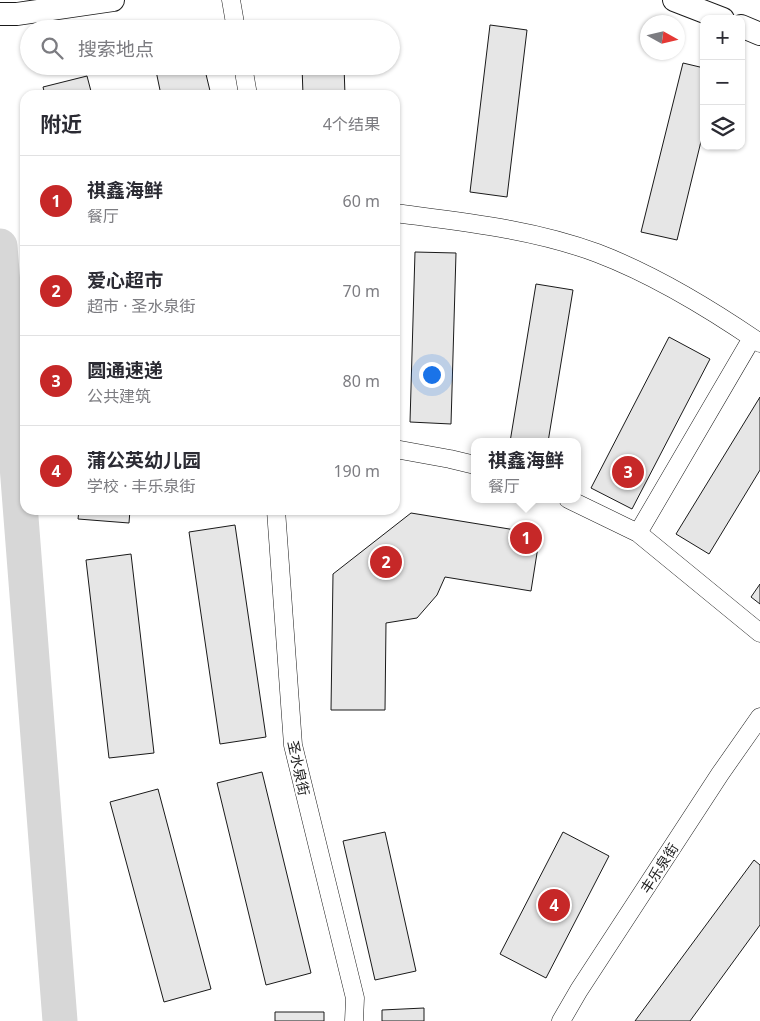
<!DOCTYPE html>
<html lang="zh">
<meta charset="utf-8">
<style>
:root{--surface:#fff;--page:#f2f2f3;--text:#2b2b33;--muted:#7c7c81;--line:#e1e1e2;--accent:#c62828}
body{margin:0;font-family:"Noto Sans","Noto Sans SC",sans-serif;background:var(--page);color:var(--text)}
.controls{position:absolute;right:15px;top:15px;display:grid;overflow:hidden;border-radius:10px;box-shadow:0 1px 4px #0004}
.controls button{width:45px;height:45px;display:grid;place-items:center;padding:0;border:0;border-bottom:1px solid var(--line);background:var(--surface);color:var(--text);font:25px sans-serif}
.compass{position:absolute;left:640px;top:15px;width:45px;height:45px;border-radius:50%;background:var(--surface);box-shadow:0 1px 4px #0004;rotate:98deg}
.you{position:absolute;left:431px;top:374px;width:18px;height:18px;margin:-12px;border:4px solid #fff;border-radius:50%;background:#1a73e8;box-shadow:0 0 0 8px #1a73e833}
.badge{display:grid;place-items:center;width:32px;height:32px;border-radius:50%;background:var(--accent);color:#fff;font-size:16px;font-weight:700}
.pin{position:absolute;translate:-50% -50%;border:2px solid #fff;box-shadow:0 1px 5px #0006}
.popup{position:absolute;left:471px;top:438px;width:110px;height:65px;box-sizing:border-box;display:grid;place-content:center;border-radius:10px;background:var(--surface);filter:drop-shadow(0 1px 4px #0005);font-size:16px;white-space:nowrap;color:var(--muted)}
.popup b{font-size:19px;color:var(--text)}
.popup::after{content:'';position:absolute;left:50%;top:100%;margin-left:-10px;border:10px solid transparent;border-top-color:var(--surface)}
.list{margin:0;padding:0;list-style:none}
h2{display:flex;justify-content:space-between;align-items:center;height:65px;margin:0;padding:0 20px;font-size:21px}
h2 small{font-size:16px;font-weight:400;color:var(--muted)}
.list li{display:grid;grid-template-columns:32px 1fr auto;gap:15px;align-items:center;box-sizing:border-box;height:90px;padding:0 20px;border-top:1px solid var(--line)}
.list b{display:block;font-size:19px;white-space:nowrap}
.list p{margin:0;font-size:16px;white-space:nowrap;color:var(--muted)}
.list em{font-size:16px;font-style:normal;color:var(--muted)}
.icon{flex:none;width:28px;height:28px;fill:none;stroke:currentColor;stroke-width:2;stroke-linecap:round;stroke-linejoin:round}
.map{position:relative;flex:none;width:760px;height:1021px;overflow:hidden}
.search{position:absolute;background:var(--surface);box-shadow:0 1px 4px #0004;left:20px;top:20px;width:380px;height:55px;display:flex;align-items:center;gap:12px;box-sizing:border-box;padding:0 18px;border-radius:28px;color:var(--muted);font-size:19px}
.panel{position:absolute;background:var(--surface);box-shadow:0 1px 4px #0004;left:20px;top:90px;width:380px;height:425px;border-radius:15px}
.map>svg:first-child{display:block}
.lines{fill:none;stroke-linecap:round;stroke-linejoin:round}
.river{stroke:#d7d7d7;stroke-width:35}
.building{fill:#e6e6e6;stroke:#1a1a1a}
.minor-casing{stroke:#1a1a1a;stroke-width:19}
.tertiary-casing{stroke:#1a1a1a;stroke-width:24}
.minor{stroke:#fff;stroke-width:18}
.tertiary{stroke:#fff;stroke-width:22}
.labels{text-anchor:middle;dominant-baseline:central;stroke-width:4;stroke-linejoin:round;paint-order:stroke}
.street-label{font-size:14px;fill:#1a1a1a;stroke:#fff}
</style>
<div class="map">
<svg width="760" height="1021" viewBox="0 0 760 1021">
<rect width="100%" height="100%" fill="#fff"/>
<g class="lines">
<path class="river" d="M0 246 60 1021"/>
</g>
<path class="building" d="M490 25 527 30 507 197 470 192Z
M683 63 704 68V129L677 240 641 232Z
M155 66H204L211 95H161Z
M302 66H344L345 95H303Z
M87 76 92 95H45L43 87Z
M415 252 456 253 451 424 410 422Z
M536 284 573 290 548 442H510Z
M669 337 710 359 632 509 591 488Z
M760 397V470L709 554 676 534Z
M79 510H130L129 523 78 519Z
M411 513 540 534 531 591 445 577 437 595 417 618 386 623 385 710H331L333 574Z
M235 525 266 737 220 744 189 532Z
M131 554 154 753 109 758 86 560Z
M760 584V604L751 597Z
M262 772 311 973 266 985 217 783Z
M158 789 211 989 164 1002 110 802Z
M385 832 416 971 375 980 343 841Z
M563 832 609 856 546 978 500 954Z
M754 860 760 865V925L690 1021H635Z
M424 1008V1021H382V1010Z
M275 1012H324V1021H275Z"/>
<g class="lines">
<g class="minor-casing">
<path id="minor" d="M231 0 236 29
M243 66 248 95
M395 213C463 222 532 229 597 253 655 275 709 308 760 343
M395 449 450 459 475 465
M568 499 638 533 760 633
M276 510 293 745 355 998 354 1021
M638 533 752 338
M561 1021 579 990 720 774 760 717"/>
</g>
<g class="tertiary-casing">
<path id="tertiary" d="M674 0 723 19
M0 14H17L113 0
M741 26 760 34"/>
</g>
<use href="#minor" class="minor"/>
<use href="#tertiary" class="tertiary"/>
</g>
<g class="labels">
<g class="street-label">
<text transform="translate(299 768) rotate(78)">圣水泉街</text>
<text transform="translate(659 868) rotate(-57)">丰乐泉街</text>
</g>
</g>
</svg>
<div class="controls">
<button>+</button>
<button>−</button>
<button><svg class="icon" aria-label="layers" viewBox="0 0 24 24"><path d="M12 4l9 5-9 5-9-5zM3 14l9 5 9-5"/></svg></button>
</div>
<svg class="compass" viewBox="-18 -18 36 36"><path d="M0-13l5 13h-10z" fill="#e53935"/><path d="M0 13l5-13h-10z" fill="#7c7c81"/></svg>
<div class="you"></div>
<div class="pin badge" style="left:526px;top:538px">1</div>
<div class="popup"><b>祺鑫海鲜</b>餐厅</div>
<div class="pin badge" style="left:386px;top:562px">2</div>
<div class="pin badge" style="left:628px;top:472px">3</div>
<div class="pin badge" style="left:554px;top:905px">4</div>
<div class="search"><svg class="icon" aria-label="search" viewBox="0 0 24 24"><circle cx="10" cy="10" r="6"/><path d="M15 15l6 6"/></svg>搜索地点</div>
<section class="panel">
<h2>附近<small>4个结果</small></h2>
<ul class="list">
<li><span class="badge">1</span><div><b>祺鑫海鲜</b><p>餐厅</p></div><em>60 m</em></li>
<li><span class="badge">2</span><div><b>爱心超市</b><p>超市 · 圣水泉街</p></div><em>70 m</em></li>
<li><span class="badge">3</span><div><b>圆通速递</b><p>公共建筑</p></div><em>80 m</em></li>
<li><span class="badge">4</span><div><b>蒲公英幼儿园</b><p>学校 · 丰乐泉街</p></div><em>190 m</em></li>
</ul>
</section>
</div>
